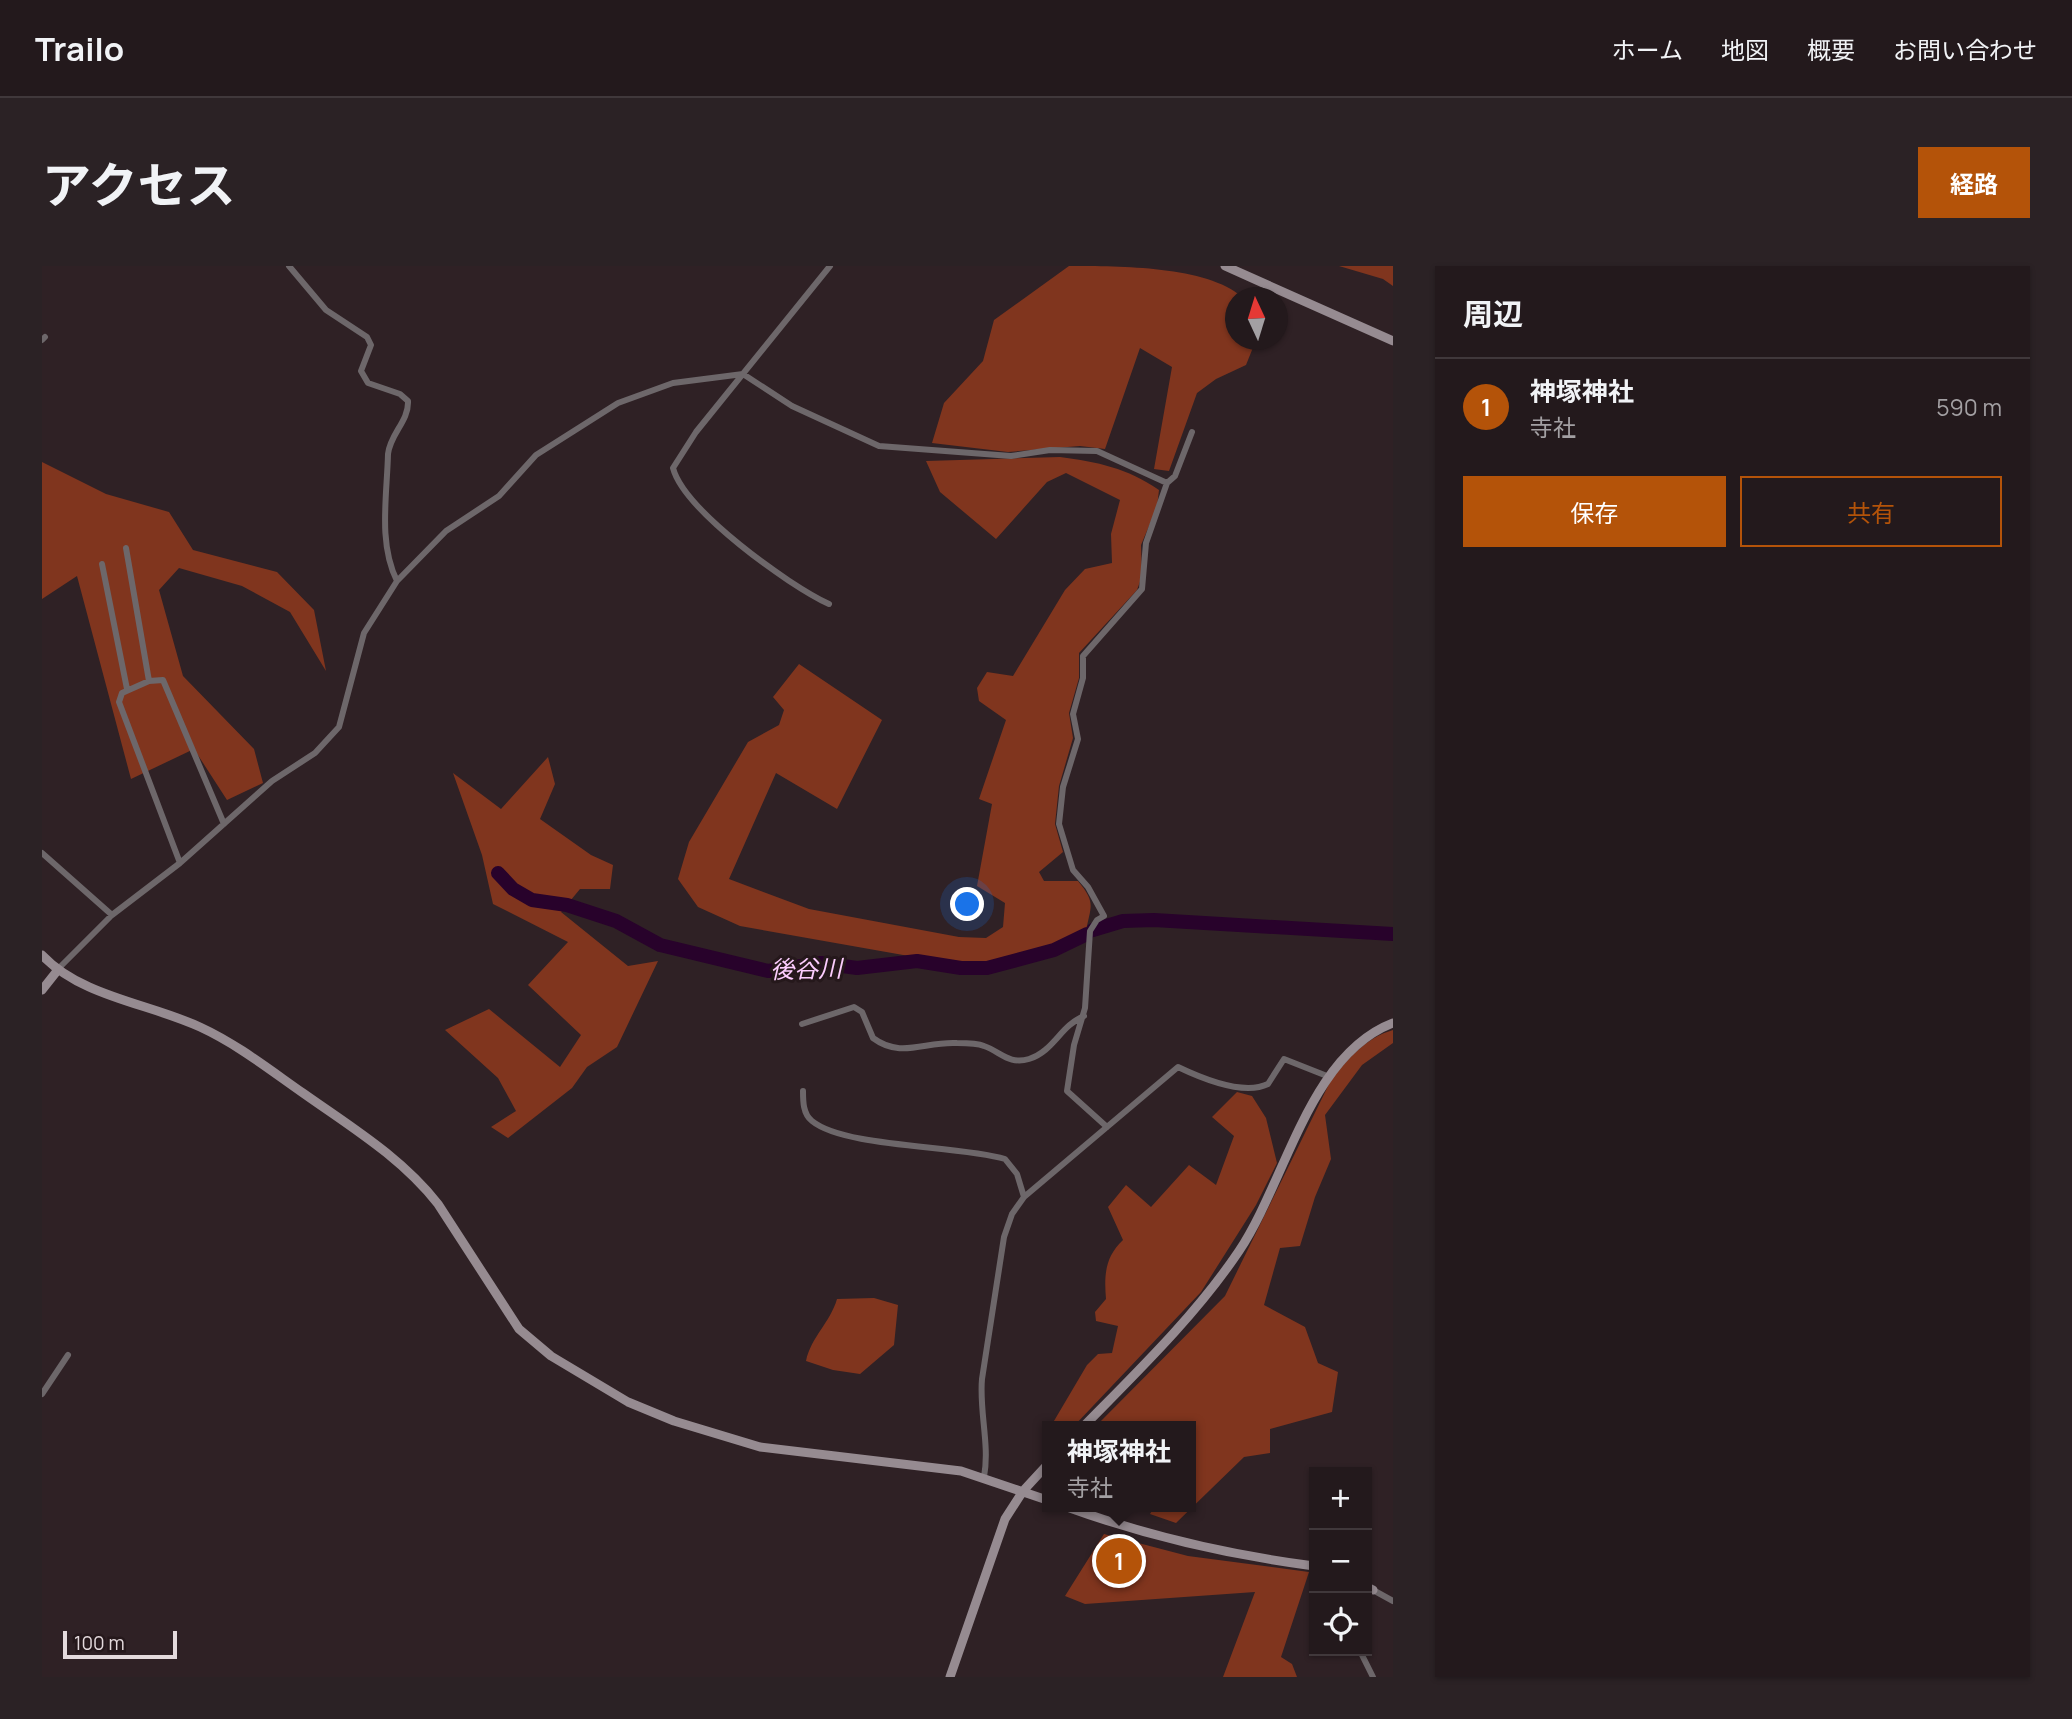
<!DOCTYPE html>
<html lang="ja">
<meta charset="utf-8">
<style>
:root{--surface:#23191c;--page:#2b2225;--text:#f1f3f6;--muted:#a3a0a3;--line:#40383b;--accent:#b45309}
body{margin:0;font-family:Manrope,"Noto Sans JP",sans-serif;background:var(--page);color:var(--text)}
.controls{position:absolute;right:21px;bottom:21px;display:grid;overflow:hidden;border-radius:0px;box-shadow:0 2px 5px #0004}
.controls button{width:63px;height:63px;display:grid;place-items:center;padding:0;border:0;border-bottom:2px solid var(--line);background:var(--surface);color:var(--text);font:35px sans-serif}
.compass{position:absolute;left:1183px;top:21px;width:63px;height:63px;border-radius:50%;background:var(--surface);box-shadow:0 2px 5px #0004;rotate:356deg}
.scale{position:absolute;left:21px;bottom:18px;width:114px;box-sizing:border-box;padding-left:7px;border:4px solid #e4dadd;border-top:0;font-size:19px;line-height:24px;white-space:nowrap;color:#e4dadd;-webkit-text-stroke:5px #25181b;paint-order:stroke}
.you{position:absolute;left:926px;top:639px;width:24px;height:24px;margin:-18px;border:5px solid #fff;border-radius:50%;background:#1a73e8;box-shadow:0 0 0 10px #1a73e833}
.badge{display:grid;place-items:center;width:46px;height:46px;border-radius:50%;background:var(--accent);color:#fff;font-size:23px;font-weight:700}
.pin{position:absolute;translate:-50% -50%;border:4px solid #fff;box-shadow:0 2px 7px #0006}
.popup{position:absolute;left:1000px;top:1155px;width:154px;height:91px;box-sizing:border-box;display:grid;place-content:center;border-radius:0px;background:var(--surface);filter:drop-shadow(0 2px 5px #0005);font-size:23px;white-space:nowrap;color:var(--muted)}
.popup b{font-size:26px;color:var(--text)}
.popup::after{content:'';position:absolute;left:50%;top:100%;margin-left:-14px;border:14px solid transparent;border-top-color:var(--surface)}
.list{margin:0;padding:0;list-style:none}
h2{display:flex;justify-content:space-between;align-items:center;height:91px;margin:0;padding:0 28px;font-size:30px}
h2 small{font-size:23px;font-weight:400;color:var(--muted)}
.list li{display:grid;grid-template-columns:46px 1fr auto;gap:21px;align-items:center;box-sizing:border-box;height:98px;padding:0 28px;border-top:2px solid var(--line)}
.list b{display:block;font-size:26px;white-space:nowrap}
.list p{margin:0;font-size:23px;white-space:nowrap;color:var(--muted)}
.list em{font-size:23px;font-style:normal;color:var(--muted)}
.actions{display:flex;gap:14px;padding:21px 28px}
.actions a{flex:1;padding:16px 0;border:2px solid var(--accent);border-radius:0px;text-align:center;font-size:24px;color:var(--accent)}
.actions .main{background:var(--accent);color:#fff}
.icon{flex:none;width:38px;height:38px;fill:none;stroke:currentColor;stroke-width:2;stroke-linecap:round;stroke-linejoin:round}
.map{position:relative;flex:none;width:1351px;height:1411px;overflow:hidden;border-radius:0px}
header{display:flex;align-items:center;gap:42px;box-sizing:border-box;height:98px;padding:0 35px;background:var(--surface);border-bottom:2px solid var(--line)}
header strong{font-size:33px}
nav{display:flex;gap:38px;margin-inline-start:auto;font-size:24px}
.intro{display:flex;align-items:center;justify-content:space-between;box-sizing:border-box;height:168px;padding:0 42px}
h1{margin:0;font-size:49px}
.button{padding:18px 32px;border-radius:0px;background:var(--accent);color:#fff;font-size:24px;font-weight:700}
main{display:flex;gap:42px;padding:0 42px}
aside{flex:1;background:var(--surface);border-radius:0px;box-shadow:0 2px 5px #0004}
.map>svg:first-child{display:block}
.forest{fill:#80351e}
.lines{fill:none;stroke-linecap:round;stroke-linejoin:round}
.river{stroke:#28022b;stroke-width:14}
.street{stroke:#6d676a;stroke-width:6}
.secondary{stroke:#968b91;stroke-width:9}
.labels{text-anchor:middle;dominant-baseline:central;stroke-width:6;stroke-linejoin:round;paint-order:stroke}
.water-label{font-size:24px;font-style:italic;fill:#fccdfe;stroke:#25181b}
</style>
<header>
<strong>Trailo</strong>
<nav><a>ホーム</a><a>地図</a><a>概要</a><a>お問い合わせ</a></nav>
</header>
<div class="intro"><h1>アクセス</h1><a class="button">経路</a></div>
<main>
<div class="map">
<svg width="1351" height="1411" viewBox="0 0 1351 1411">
<rect width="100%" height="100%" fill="#2f2125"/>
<path class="forest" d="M1027 0C1078 0 1165 0 1200 31L1194 32V74H1214L1204 99 1174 113 1155 127 1127 205 1112 203 1130 101 1098 82 1063 183 1038 180 966 186 890 177 902 137 941 95 952 54Z
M1297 0H1351V20L1341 13Z
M1018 191C1056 196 1085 202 1117 224L1115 241 1099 279 1100 310 1095 324 1037 387V412L1027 447 1031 472 1017 520 1013 558 1021 586 997 606 1002 615H1036C1054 637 1049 639 1044 665 1015 683 964 699 929 701L698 660 656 641 636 613 647 576 706 476 737 459 742 444 731 431 757 398 840 454 795 543 734 507 687 613 767 643 917 671 944 672 961 661 963 637 935 620 950 538 937 533 964 454 937 435 935 422 945 406 971 410 1023 324 1043 303 1070 297 1069 268 1078 234 1024 207 1005 216 954 273 898 226 884 195Z
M0 196 64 228 127 246 151 284 235 306 272 344 284 405 248 346 200 320 137 302 117 324 141 410 212 483 221 517 185 534 152 483 89 513 35 310 0 333Z
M506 491 513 518 498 553 549 589 571 599 568 623H538L519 646 586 700 616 695 575 781 545 801 530 822 466 872 449 861 474 845 456 812 403 764 447 743 518 801 539 769 486 719 526 676 451 638 440 589 411 507 459 543Z
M1351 764V777L1320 799 1283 849 1289 893 1273 931 1258 980 1238 982 1222 1039 1263 1061 1276 1097 1296 1106 1290 1146 1228 1163V1187L1202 1191 1134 1257 1108 1248 1112 1241H1149V1160H1054L1183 1030 1289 814C1306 793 1323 772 1351 764Z
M1195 826 1210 830 1224 852 1235 897 1214 939 1159 1026 1032 1160H1009L1045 1099 1056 1088 1070 1087 1076 1060 1054 1055 1053 1046 1064 1033C1062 1009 1063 991 1081 974L1066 941 1084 919 1109 941 1147 899 1174 919 1192 870 1170 851Z
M832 1032 856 1039 852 1079 818 1108 791 1104 764 1095C769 1071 788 1057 795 1033Z
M1062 1268 1146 1290 1267 1306 1239 1391 1250 1398 1255 1411H1181L1213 1326 1043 1338 1023 1330Z"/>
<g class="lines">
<path class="river" d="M456 607 471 623 490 634 525 639 574 655 618 679 726 705 779 697 815 702 875 695 919 702H945L1012 684 1045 668
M1051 664 1081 655 1112 654 1351 668"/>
<path class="street" d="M247 0 284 44 325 71 329 79 319 105 326 117 358 128 366 135C367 155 348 168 346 188 345 230 336 277 355 315
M0 74 3 71
M84 282 107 415
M60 298 85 423
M787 338C746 319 642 244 631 202L654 166 788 0
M0 587 70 649
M138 597 77 436 80 427 107 415 121 414 182 558
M15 704 70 649 138 597 230 515 273 487 297 461 322 367 355 315 404 265 457 230 494 189 576 137 631 117 701 108 750 140 837 180 969 190 1008 184 1055 185 1125 217
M760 758 812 741 820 746 831 772C859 793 883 775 915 777 922 777 935 777 942 780 959 786 967 799 987 793 1012 785 1018 760 1042 750
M761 825C761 835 761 848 770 855 803 882 917 879 963 893L975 908 982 931
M1065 861 1025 825 1032 779 1043 742 1048 665 1055 654 1062 650 1046 621 1031 604 1017 558 1021 521 1036 473 1031 448 1041 412V390L1100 323 1104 277 1125 217 1133 210 1150 166
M0 1128 26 1089
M942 1211C948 1179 937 1145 940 1113L962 971 970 948 982 931 1136 801C1159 812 1201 830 1226 818L1242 793 1285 810
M1331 1324 1351 1335
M1318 1385 1331 1411"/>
<path class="secondary" d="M1183 0 1351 75
M0 689C40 731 106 737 158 761 195 778 228 804 261 827 309 861 359 891 396 938L477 1063 509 1090 586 1136 632 1155 718 1181 919 1205 1005 1234
M0 724 15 705
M1042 1160C1096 1105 1154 1049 1197 985 1244 915 1267 789 1351 757
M1025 1241C1105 1270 1188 1289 1272 1300
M1325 1321 1331 1324
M908 1411 963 1253 981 1225 1005 1199"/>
</g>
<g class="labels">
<g class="water-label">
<text transform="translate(764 702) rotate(-1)">後谷川</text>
</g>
</g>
</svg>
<div class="controls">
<button>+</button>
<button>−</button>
<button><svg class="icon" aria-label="locate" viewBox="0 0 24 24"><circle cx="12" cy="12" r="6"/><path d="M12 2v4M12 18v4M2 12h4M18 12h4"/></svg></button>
</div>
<svg class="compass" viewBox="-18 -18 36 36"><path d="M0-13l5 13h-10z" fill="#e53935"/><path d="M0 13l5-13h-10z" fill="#a3a0a3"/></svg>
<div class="scale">100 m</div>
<div class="you"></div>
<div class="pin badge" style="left:1077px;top:1295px">1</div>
<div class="popup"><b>神塚神社</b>寺社</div>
</div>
<aside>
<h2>周辺<small></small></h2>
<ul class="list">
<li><span class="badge">1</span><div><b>神塚神社</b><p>寺社</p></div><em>590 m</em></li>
</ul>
<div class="actions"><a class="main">保存</a><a>共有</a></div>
</aside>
</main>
